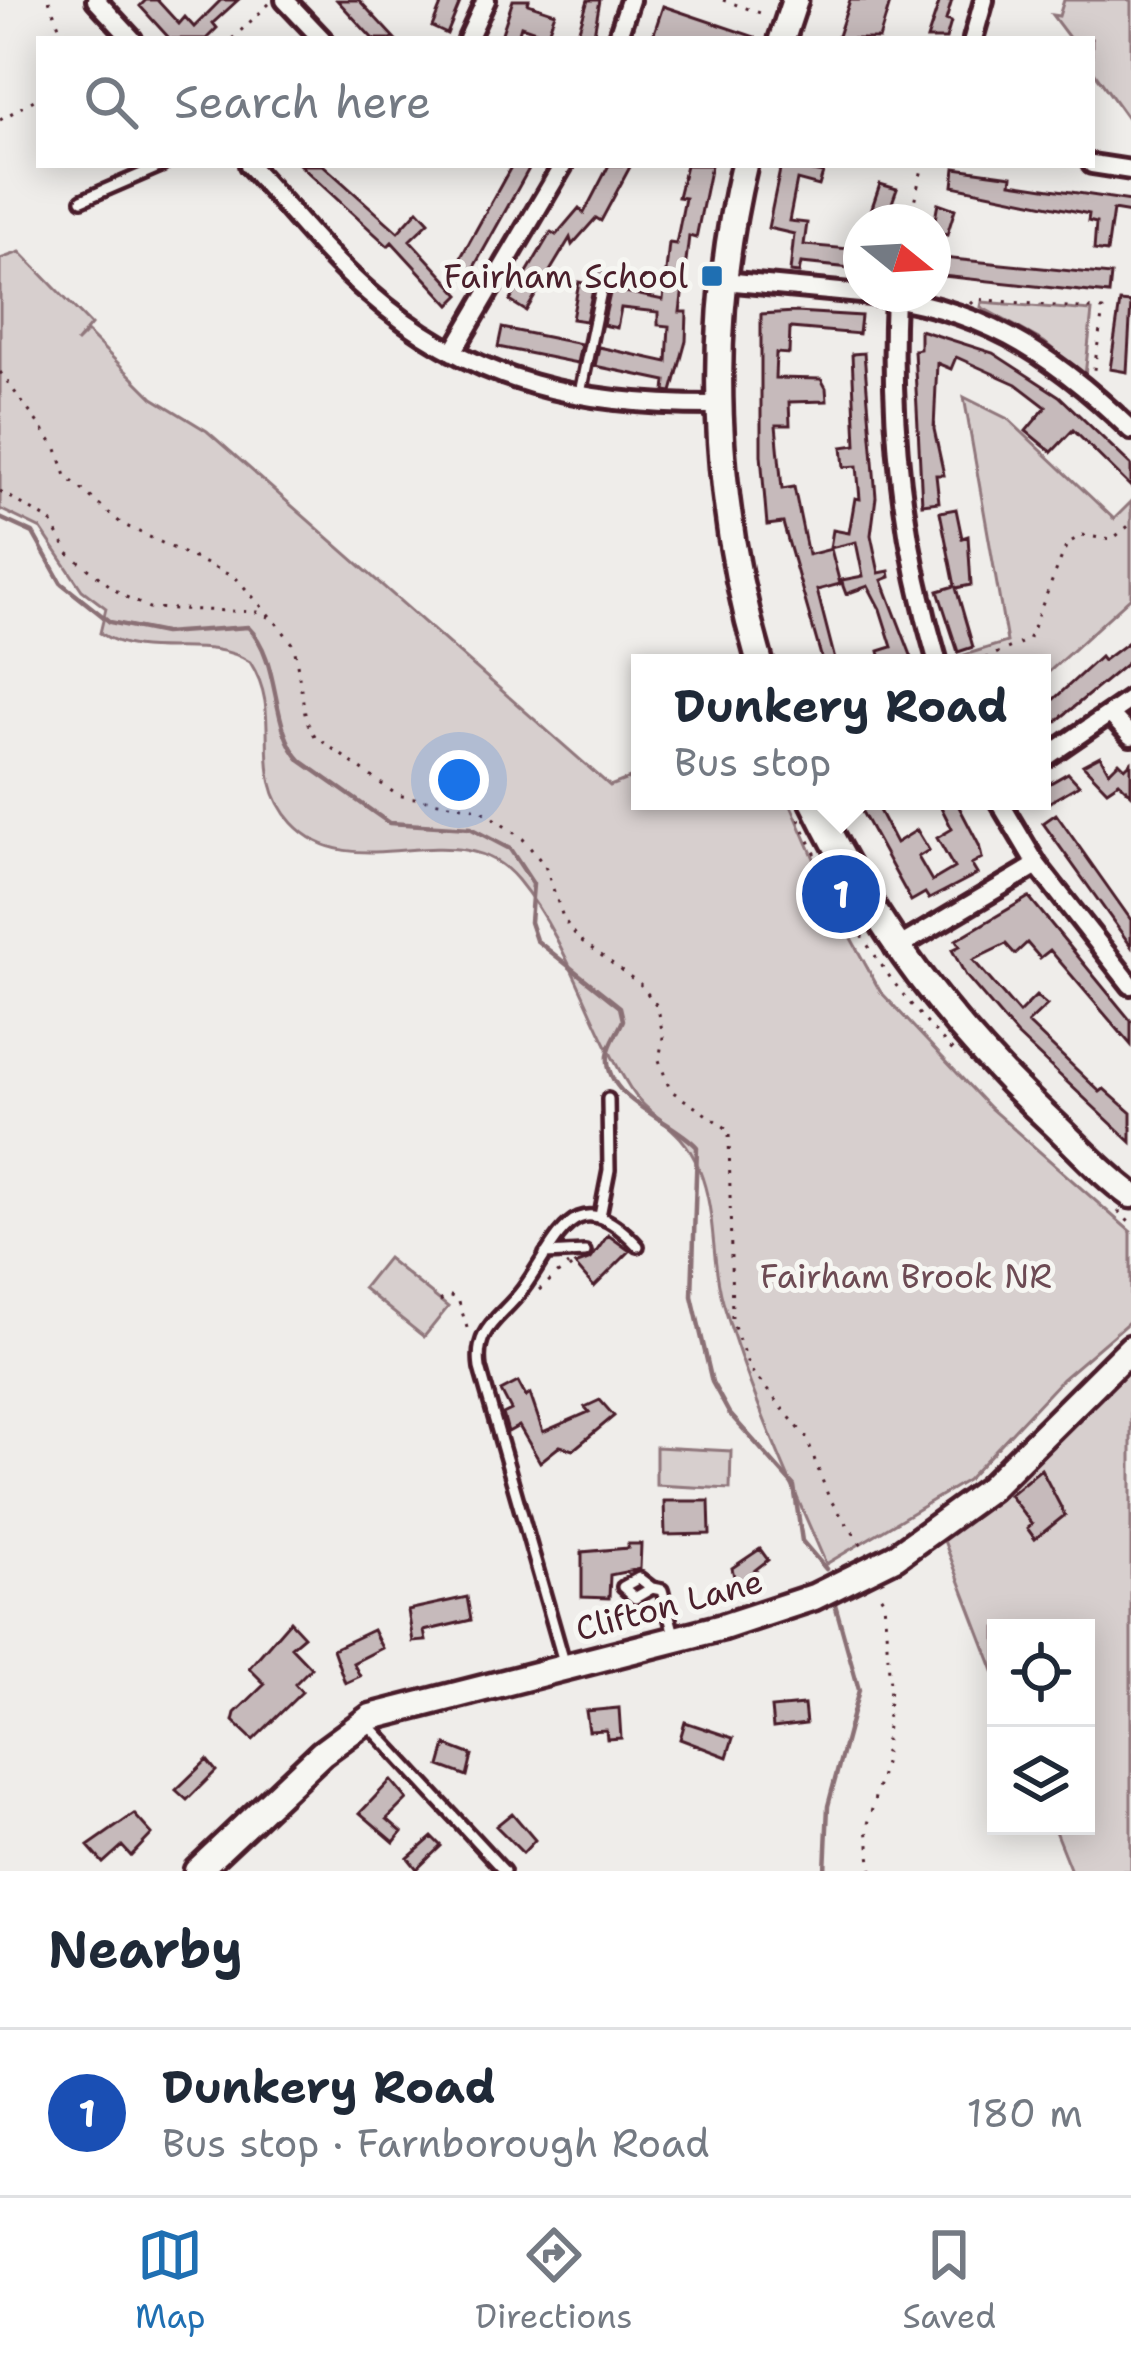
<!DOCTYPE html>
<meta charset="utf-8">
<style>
:root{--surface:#fff;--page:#f2f2f3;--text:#1f2937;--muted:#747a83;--line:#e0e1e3;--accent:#1f6fb2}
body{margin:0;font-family:"Shantell Sans",sans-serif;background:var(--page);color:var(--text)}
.controls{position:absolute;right:36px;bottom:36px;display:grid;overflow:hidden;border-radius:0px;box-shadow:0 6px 30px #0003}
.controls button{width:108px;height:108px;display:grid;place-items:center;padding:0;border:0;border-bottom:3px solid var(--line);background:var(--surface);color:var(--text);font:60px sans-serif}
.compass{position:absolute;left:843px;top:204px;width:108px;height:108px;border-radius:50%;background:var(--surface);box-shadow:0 6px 30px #0003;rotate:108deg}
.you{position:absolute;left:459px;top:780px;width:42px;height:42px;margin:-30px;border:9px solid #fff;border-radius:50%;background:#1a73e8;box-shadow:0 0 0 18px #1a73e833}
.badge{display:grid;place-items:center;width:78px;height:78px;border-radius:50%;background:var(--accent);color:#fff;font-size:39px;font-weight:700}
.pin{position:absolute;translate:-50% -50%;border:6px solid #fff;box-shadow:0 3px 12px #0006}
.popup{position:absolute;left:631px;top:654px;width:420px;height:156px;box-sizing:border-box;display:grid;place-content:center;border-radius:0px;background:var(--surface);filter:drop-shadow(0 3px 9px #0005);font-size:39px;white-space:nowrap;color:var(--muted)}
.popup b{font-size:45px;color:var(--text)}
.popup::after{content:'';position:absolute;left:50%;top:100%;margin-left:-24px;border:24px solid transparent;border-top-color:var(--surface)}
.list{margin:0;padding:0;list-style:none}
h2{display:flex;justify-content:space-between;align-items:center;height:156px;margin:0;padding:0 48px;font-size:51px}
h2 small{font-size:39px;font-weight:400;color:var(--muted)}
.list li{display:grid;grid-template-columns:78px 1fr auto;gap:36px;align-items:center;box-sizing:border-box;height:168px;padding:0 48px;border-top:3px solid var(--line)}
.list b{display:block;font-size:45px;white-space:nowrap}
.list p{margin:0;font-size:39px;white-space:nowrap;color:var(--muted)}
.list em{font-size:39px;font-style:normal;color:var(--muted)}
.icon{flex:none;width:66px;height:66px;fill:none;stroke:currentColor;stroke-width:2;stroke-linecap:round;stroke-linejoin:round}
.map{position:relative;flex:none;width:1131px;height:1871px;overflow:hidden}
.search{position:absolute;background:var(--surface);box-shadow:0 6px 30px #0003;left:36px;right:36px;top:36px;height:132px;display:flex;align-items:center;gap:30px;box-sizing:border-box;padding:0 42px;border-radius:0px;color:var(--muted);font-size:45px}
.sheet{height:324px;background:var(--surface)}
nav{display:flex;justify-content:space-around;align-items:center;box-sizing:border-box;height:168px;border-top:3px solid var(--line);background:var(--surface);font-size:33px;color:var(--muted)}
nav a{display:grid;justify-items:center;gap:6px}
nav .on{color:var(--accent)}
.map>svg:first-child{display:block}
.green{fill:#d7cfce;stroke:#90777c;stroke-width:3}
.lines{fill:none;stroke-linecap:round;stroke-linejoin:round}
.stream{stroke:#8a6f74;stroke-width:4.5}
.building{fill:#c6babb;stroke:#4a1f2b;stroke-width:3}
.lane-casing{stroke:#4a1f2b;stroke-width:18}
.street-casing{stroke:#4a1f2b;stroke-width:26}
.secondary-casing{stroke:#4a1f2b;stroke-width:33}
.path{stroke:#4a1f2b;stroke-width:3;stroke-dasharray:3 9;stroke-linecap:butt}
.lane{stroke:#f6f6f2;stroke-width:9}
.street{stroke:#f6f6f2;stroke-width:16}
.secondary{stroke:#f6f6f2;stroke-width:24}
.poi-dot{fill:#1f6fb2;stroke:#f6f6f2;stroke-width:4.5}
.labels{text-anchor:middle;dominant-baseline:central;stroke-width:10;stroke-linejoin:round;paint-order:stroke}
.poi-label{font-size:33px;fill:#4a1f2b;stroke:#f6f6f2;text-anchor:end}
.park-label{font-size:33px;fill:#6d4b54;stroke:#f6f6f2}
.street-label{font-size:33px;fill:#4a1f2b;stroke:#f6f6f2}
</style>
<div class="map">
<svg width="1131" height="1871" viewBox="0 0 1131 1871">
<rect width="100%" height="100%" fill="#efedea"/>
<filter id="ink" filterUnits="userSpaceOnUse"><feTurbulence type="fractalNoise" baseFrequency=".00833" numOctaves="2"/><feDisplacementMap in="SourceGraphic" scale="24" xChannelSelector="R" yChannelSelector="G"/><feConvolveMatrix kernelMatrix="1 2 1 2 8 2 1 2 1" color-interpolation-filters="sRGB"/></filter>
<g filter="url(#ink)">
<path class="green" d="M1064 0H1131V123L1092 69V39H1070L1052 15 1059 16Z
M20 252 91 325 76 343 87 332 153 398 207 431 610 786 640 774V801H789L840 918 880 991 990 1108 1131 1232V1320L1062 1379 967 1480 826 1564C789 1478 749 1392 723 1302 710 1257 717 1213 699 1169 681 1123 650 1120 630 1088 588 1021 569 942 518 880 459 808 355 891 292 823 246 773 286 717 250 662 206 633 146 663 100 633L106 608 82 590 41 529 0 509V259Z
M982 302 1092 311 1085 376 1044 342 981 307Z
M964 397 1008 419 1114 519 1131 502V597L1042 678V663L948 660 1007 642Z
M387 1258 448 1307 424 1337 363 1288Z
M1131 1364V1871H1071L1053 1826H1086V1628H996V1676L943 1538 992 1501Z
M656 1447 731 1451 730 1489 656 1485Z"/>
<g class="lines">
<path class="stream" d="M0 518 33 533 61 583 110 622 164 633 248 627C282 661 269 727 301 761L389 823 470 828 510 849 533 884 530 922 536 940 620 1007 623 1020C619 1031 609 1043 608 1055 604 1101 672 1119 697 1147L692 1296 712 1382 729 1413 794 1486 802 1541 826 1569
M825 1871 828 1806 859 1690 835 1604"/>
</g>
<path class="building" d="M146 0H157L179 24 185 17 194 27 221 0H238L213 23 217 28 206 39H170L140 6Z
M337 0H359L395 39H373Z
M443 0H461L447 34 432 27Z
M513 0H529L528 4 555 13 547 35 521 26 517 39H500Z
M588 0H600L594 34 576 39Z
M850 0H891L879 39H837Z
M940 0H952L946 20 951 22 946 39H927Z
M663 6 755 37V39H652Z
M300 165H323L398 232 418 210 429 222 410 240 460 295 450 305 392 242 388 246Z
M512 165H531L469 276 455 268Z
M609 165H631L601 221 596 218 572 245 570 238 526 311 510 301 551 232 556 235 579 208 584 213Z
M686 165H711L696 238 689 236 680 312H687L686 341 672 392 665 391 666 381 595 366 599 347 667 362 669 326 658 325V312L621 308 617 328 603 325 611 289 663 300 669 243 676 244 685 198 678 197Z
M781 165 823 173 819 186 797 180 789 221 807 223 804 245 861 250V269L801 263 799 273 790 272 794 234 768 228Z
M955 168 1012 176 1011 183 1131 201V213L1113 210 1107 252 1094 250 1096 223 1088 221 1089 214 953 186Z
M880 184 897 189 885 222H867Z
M938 203 955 209 947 235 933 230Z
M933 257 1111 275 1109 294 933 275Z
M591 269 616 274 611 288 605 278 595 281 586 321 572 319 579 282 592 285Z
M1120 302 1131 303 1127 372 1110 369Z
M796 312 861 316 859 334 790 328 789 354 776 353 775 378 821 379 826 388 827 401 789 402 790 425H776L782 489 794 487 808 555 831 549 840 584 817 590 835 660 823 663 783 523 767 525 761 455V314Z
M502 328 581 344 577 363 498 347Z
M920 330 993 353 1059 396 1131 465V487L1073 430 1052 452 1044 446 1026 431 1046 407 1016 384 956 357 951 369 937 363 934 429 944 475H936L939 502 922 504 914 350 920 349Z
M864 353 876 497 871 535 879 573 889 571 890 577 882 580 914 663H882L879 651 892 647 880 609 868 586 846 594 843 586 842 580 863 576 856 542 830 548 833 530 849 533 855 498 860 499 857 466 844 467 842 447 856 445 852 354Z
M956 509 962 538 968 536 971 585 956 588 973 647 958 652 938 591 955 586 940 512Z
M1131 640V660L1042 733V710L1100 657 1103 661Z
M1100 756 1109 772 1119 762 1125 768 1131 762V794L1119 782 1107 790 1083 765Z
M1068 773 1079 785 1048 803 1042 788Z
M856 801H874L896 843 917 830 929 850 918 857 932 881 954 868 937 838 952 829 938 801H956L979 845 982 858 971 864 977 874 929 899 925 893 911 901Z
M1056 814 1131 920V946L1043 823Z
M1029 897 1131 1021V1045L1050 950 1040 958 1027 943 1015 954 1006 944 973 960 1019 1013 1036 996 1047 1005 1028 1023 1100 1092 1104 1089 1131 1113V1142L1016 1034 966 976 952 950 960 946 956 940Z
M608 1235 630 1251 594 1287 575 1265 591 1259Z
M518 1382 526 1397 530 1394 543 1432 589 1412 585 1407 600 1400 614 1416 573 1450 560 1446 540 1462 519 1426 508 1432 503 1414 511 1410 501 1391Z
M1041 1469 1065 1515 1035 1539 1027 1528 1032 1524 1009 1495Z
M664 1501H709L710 1534 665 1535Z
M628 1544H641L640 1569 610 1575 609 1598 582 1597V1552L628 1548Z
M760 1549 768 1560 736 1585 732 1568Z
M467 1597 471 1620 424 1631 426 1641 413 1642 408 1610Z
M290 1621 304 1636 291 1647 311 1668 295 1684 302 1692 253 1740 233 1721 235 1713 265 1684 249 1668Z
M373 1630 382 1648 353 1663 360 1676 345 1683 333 1649Z
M804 1705 806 1724 773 1728 771 1708Z
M619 1708 621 1738 607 1739 606 1730 589 1731 586 1711Z
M685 1722 733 1738 727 1757 680 1739Z
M446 1745 472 1755 467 1776 440 1766Z
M207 1760 216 1771 187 1800 176 1790Z
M391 1780 407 1799 387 1819 402 1832 394 1842 360 1813Z
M512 1813 535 1840 523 1853 496 1826Z
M134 1814 152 1834 131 1856 122 1846 103 1863 88 1846Z
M432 1837 441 1846 417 1869 408 1858Z"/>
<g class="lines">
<g class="lane-casing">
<path id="lane" d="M82 200 163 165
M579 398 602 286
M600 1216 609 1170 608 1099
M545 1254 585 1252
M652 1588 639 1578 623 1587 635 1598 652 1588 662 1590 675 1638
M564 1662 480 1368C474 1327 501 1319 523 1289 558 1241 574 1177 638 1246
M368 1724 504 1871"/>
</g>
<g class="street-casing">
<path id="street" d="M96 0 132 39
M285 0 322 39
M468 39 486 0
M617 39 630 0
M973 39 984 0
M1092 164 1131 170
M249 165C288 207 325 255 369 293 474 386 585 406 720 405
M724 281 861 294
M862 294C978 306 1049 350 1131 430
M895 297C889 424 902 541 938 663
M453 352 563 165
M1112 716 1131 736
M1042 760 1131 699
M999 801 1037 865 1131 985
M895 949 1037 865"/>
</g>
<g class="secondary-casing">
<path id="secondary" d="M782 39 795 0
M744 165C705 329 713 502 760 663
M813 801C875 928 952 1030 1056 1126 1080 1149 1104 1176 1131 1195
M197 1871 322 1753 371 1717 723 1627 814 1597 895 1557 989 1489 1131 1348"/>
</g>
<path class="path" d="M49 0 64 39
M723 0 766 15
M232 39 270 3
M0 120 39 97
M909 222 923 165
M971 304 976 299 1103 310 1093 376
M0 372 57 449 66 476 122 524 236 578 270 616
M0 491 51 521 68 553 122 595 149 608 258 612 274 620 294 645 306 720 315 736 397 795 480 809 523 839 545 866 564 920 579 939 640 984 658 1007 663 1037 659 1060 670 1090 729 1130 732 1321 749 1368 806 1437 829 1498 863 1547
M974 663 1028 640 1067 544 1082 535 1111 540 1131 524
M799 819C837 904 890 989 956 1054
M1118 1211 1131 1224
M569 1267 576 1275
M539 1290 568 1265
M440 1301 448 1295 458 1299 469 1334
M872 1871 867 1828 884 1763 890 1686 884 1601 877 1590"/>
<use href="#lane" class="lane"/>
<use href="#street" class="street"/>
<use href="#secondary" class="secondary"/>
</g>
</g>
<rect class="poi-dot" x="700" y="264" width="24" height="24" rx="6"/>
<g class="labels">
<g class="poi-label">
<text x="688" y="276">Fairham School</text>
</g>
<g class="park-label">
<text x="906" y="1276">Fairham Brook NR</text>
</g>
<g class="street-label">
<text transform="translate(669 1605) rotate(-15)">Clifton Lane</text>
</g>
</g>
</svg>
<div class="controls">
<button><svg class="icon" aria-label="locate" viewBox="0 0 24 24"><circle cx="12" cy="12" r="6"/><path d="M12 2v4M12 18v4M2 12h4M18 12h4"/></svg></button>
<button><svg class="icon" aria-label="layers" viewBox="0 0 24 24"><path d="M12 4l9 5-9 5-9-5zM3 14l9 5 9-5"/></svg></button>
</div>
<svg class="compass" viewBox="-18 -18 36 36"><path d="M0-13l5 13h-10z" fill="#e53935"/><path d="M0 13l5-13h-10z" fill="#747a83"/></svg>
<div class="you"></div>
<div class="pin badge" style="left:841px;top:894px;background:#1a4fb4">1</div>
<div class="popup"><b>Dunkery Road</b>Bus stop</div>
<div class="search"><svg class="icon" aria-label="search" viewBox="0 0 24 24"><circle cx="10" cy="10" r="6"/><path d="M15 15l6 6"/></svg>Search here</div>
</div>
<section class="sheet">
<h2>Nearby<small></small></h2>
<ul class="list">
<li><span class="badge" style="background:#1a4fb4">1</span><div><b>Dunkery Road</b><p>Bus stop · Farnborough Road</p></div><em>180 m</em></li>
</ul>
</section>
<nav>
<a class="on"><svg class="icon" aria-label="map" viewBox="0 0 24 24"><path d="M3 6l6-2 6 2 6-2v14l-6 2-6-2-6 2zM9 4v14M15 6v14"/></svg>Map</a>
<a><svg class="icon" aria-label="directions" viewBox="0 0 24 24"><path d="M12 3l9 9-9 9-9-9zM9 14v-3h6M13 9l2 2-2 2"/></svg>Directions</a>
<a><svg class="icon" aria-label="saved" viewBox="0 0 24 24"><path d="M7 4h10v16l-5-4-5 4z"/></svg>Saved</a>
</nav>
